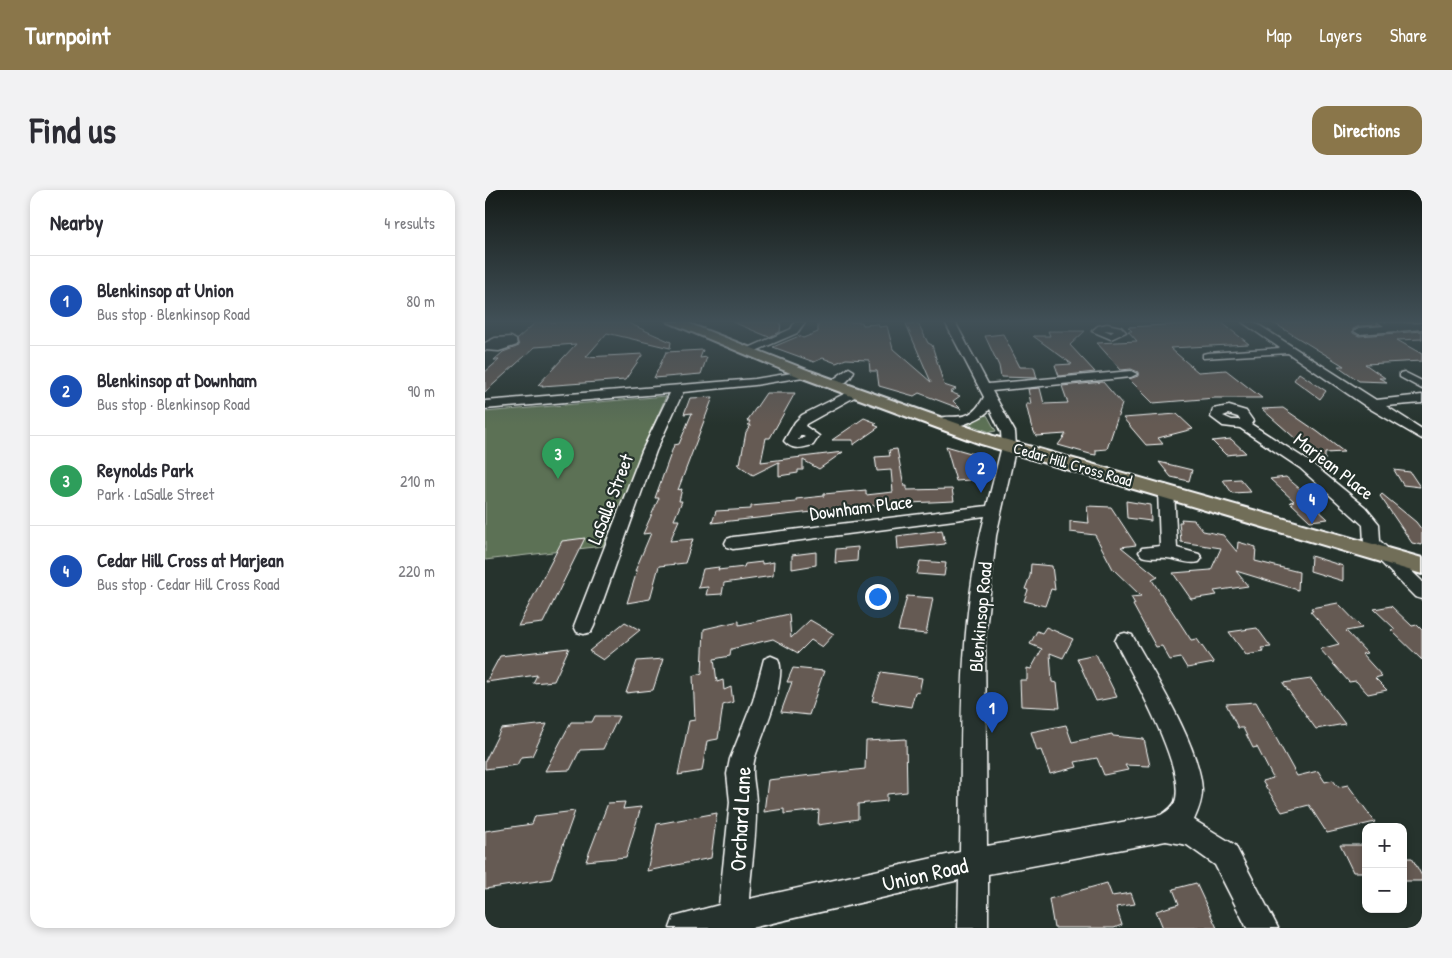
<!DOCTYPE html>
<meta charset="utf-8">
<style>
:root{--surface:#fff;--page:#f2f2f3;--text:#2b2b33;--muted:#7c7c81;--line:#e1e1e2;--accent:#8a764a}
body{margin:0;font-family:"Patrick Hand",sans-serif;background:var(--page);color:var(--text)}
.controls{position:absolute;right:15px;bottom:15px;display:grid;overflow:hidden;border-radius:10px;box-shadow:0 2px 8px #0003}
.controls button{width:45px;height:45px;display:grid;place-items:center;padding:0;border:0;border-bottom:1px solid var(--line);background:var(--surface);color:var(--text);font:25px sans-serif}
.you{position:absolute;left:392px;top:406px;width:18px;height:18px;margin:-12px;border:4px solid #fff;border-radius:50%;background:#1a73e8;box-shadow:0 0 0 8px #1a73e833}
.badge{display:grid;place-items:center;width:32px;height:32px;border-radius:50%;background:var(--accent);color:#fff;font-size:16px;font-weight:700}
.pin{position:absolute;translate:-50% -41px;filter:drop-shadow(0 1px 2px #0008)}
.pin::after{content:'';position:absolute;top:26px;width:18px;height:15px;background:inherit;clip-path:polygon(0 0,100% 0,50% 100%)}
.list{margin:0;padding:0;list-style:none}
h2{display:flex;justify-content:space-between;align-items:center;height:65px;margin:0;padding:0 20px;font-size:21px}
h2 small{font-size:16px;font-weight:400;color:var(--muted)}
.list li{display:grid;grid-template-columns:32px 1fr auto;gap:15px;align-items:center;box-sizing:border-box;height:90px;padding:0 20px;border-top:1px solid var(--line)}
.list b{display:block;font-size:19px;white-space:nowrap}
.list p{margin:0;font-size:16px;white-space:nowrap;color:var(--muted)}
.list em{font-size:16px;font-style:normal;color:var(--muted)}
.map{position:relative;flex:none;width:937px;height:738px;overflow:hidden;border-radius:15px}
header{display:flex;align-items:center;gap:30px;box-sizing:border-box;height:70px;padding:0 25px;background:var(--accent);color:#fff}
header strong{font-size:24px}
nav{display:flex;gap:28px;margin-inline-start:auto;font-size:18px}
.intro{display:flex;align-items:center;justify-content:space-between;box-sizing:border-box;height:120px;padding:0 30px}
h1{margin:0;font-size:35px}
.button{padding:12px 22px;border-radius:15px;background:var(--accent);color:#fff;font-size:18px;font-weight:700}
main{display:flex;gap:30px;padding:0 30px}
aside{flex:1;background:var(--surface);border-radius:15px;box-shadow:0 2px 8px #0003}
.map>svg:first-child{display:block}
.green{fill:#5c7155;stroke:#aeb8aa}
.building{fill:#655a52;stroke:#fff}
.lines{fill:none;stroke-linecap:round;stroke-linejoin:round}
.minor-casing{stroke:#fff;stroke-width:3}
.major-casing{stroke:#fff;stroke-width:4}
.minor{fill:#26332d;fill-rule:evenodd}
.major{fill:#716e59;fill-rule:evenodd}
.labels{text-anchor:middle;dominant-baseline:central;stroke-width:4.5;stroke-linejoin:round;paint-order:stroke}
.far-street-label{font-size:16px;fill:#fff;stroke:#26332d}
.street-label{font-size:19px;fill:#fff;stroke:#26332d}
.near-street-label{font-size:22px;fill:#fff;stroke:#26332d}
</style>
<header>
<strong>Turnpoint</strong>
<nav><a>Map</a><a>Layers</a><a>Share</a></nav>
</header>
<div class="intro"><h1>Find us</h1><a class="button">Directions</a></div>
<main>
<aside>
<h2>Nearby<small>4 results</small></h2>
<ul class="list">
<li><span class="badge" style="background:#1a4fb4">1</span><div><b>Blenkinsop at Union</b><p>Bus stop · Blenkinsop Road</p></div><em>80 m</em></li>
<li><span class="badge" style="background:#1a4fb4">2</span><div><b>Blenkinsop at Downham</b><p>Bus stop · Blenkinsop Road</p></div><em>90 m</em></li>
<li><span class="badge" style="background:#2e9e5b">3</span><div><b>Reynolds Park</b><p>Park · LaSalle Street</p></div><em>210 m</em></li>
<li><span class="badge" style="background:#1a4fb4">4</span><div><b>Cedar Hill Cross at Marjean</b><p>Bus stop · Cedar Hill Cross Road</p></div><em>220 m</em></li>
</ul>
</aside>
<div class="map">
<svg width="937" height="738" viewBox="0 0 937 738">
<rect width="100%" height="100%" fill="#26332d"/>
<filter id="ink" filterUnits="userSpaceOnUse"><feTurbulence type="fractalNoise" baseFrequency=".02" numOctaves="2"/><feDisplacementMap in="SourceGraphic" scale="10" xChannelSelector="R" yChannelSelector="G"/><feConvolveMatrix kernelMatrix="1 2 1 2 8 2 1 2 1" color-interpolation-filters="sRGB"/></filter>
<g filter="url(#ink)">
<path class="green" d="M181 206 118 356 0 370V222Z
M502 225 511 241 505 242 480 233Z"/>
<path class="building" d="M51 132H141L186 152 185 158 122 143 101 167 158 164 140 190 57 196 58 195H53L91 154 50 157 0 202V182L14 170H9L18 162 34 156 32 149Z
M248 132H296L295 142 284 147Z
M333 132H377L378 135 393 134 394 137 402 136 408 159 446 192 421 134 433 133 443 153 447 155 459 195 471 199 465 202 475 206 468 211 476 219 434 203 429 206 394 196 392 181H385L384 170 361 169 351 173 338 168 329 172 288 157 314 146 318 148 333 142Z
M736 132 764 154 685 158 713 182 741 180 777 208H730L668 213 644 189 653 186V182L646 179 636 180 612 153 652 151 643 141H647L643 137Z
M787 132H891L893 135 874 136 868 139V143L874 146 937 141V149L912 150 937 164V171L880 174 900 188H894L902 192 874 191 853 176H859Z
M563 141H600L585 155 610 182 574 186 570 175 587 174 548 146H565Z
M518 144 535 177H549L552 188 516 187 514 176 500 146Z
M218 160 215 168 222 167 216 184 169 188 181 162Z
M814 183 841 201 835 209 809 190Z
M618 192 637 214 622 259 611 260V265L605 264 573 255 581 244 551 246 546 235 541 214H546L543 199 555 198 559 214 583 213 577 196Z
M281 203H310L285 248H281L276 272 358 262 334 279 318 270V280H313V283L294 286V272L268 285 252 274H255L261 242 266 235H263L265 231H262Z
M228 207 193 300 197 299 194 311H197L189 330H194L185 351 208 349 200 373 174 376 165 409 142 413 152 381H150L166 343 158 344 174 308H170L189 255 194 254 207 223 199 224 205 208Z
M798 218 833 242 859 262 840 263V270L814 250H812L777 219Z
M692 224 708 239 673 248 678 254 661 255 638 228Z
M379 228 392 233 389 235 394 237 368 255V250H347Z
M746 249 761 263 741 265 727 251Z
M461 256 489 264 480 273 485 290 471 291Z
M412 259 419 296H422V300L467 299 469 311 401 314 227 333 231 321 266 319V316L311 312V309L339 306V304L381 300V305L408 302 406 280 392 281 390 267 405 266 404 260Z
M674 272 707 280 704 291 686 287Z
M909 280 925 282 935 297 918 295Z
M801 287 835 316 830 317 843 329 825 331 805 312 809 311 785 289Z
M755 289 766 302 747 303 738 290Z
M897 304 931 332 937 340V355L927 353 895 306Z
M641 311 665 315 666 331 642 328Z
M602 316 626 317 651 355 636 357 673 387 667 390 706 450 712 449 729 473 702 478 696 468 685 470 677 456 671 457 648 415 650 414 646 407 656 406 628 379 610 345 585 342V331L604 333Z
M696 329 709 330 718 341 738 345 752 362 753 352 771 357 770 371 814 382 813 400 751 381 763 396 729 401 732 405 706 409 688 383 726 380 736 358 696 352 694 332H697Z
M457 340 460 354 413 359 412 346Z
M100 348 58 433 33 436 77 351Z
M373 357 372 371 350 373 351 359Z
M331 362V375L307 379V365Z
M826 366 858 376V391L825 381Z
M435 371 461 373 459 386 432 384Z
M277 372V374L289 372 288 386 239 393 237 404 221 405 223 397 213 398 218 379 234 377 233 380 259 377 260 374Z
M546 374 567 376 570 400 566 399 560 416 539 411 543 400 540 399 545 386Z
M422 406 448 408 441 444 413 441Z
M853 413 877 438 861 441 882 463 877 464 897 486 890 488 902 500 883 504 871 491 864 492 835 459 854 454 825 421H828L826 418Z
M906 416 927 436 932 435 937 440V470L906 440 910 439 889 419Z
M304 424 306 448 325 430 349 444 337 457 326 450 313 463 288 449 246 459 245 466 229 469 232 492 238 490 239 500 246 497 248 512 238 515 233 549 222 551 217 581 193 585 204 531 210 530 208 486 217 483 219 439 254 431V435Z
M140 432 155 440 118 470 104 461Z
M561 437 588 449 578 468 565 463 567 492 572 493 575 518 536 516 535 490H542V478L546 479 557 459 545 454 552 441 557 443Z
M772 438 786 457 776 458 779 462 761 465 744 442Z
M84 458 69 491 48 493 52 485 1 492 15 466Z
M611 464 632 507 611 511 592 468Z
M178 469 168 500 141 503 152 471Z
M308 478 339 481 324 525 296 522 307 492H302Z
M396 482 437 488 434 503 430 502 426 517 387 511Z
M826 489 860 534 831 539 798 493Z
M771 512 812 586 833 581 840 592 848 590 853 597 863 595 890 632 842 643 824 615 797 622 777 591 788 588 772 557 768 558 758 538H753L741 514Z
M110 526H134L118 559 95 560 85 580 60 581 86 532H107Z
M62 534 47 566 36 567 32 575 0 579V571L16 539Z
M581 535 587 552 627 544 628 546 659 549 665 576 640 575 643 580 619 585 612 568 590 572 592 577 565 584 556 560 552 561 546 542Z
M421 549 422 602 402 604V611L373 614V629L333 635 334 620 299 624V619L279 622 283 590 380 579 381 551Z
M140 612 138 619 156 617 141 667 101 671 123 613Z
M90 621 66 689 0 699V641L47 634 50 626Z
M232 623 226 668 162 681 172 634Z
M855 655H881V682H868Z
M918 668H927L937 686V691H918Z
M622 693 627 706 646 703 650 714 631 717 637 735 629 738H569L564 709Z
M711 693 732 738H678L671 721 694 714 688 699Z"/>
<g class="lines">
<g class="minor-casing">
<path id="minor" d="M310 132H320L312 143 266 163 262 164 257 161 306 139Z
M460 132H470L503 194 646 181 652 184 646 187 507 201 530 242 531 256 511 346 500 449 502 656 676 625C681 622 687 618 690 612 702 579 646 483 630 451L633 445 640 443 647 445C669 484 716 558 717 601 717 611 713 621 709 630L750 655 793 738H762L730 675 702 655 681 651 503 684V738H473L474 690 266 738H185L189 727 234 715 245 612 242 584 245 569 268 511 279 469 286 466 293 469C303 489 277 545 270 567 265 584 271 597 271 613 272 644 266 677 264 709L475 662C477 550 472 435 500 326L248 359 242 357 240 353 242 349 248 347 502 316 517 256 516 242 505 219C496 231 460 244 449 232 462 218 482 240 499 207Z
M757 132H769L891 210 937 205V213L901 216 937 239V249L882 217 803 163 718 168V164L722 163 795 158Z
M893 132C909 132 920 134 937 133V139L874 144 869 141 874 138 899 136Z
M622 134 636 137 641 142 626 149 607 141 613 136ZM619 140 629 141 626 143Z
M26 147 31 150 32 155 14 161 0 160V153L10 148Z
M364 178 369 181C366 190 355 199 345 196V192Z
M320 181 326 184 324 186 270 195 198 202 171 261 109 436 106 442 99 444 92 442 89 436 157 261 185 203 0 219V211L270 189Z
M919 182 937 191V199L915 187V183Z
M371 198 377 202 375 204 321 234 320 236 334 246 328 255C316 258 308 261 299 251L310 232 317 225ZM316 245 320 247 314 250H313Z
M744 216 761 221 768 231 766 234 825 272 880 317 894 334 895 351 937 391V409L930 407 881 357 879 353 878 335 815 278 755 238 738 236 726 227 728 219ZM743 224 753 227 755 230H747L738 226Z
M681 295 689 300 692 358 714 364 717 368 714 372C703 375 693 369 682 368 673 367 665 369 657 366L654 362 657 358 675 356 673 300Z"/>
</g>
<g class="major-casing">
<path id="major" d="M183 132H200L325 181 508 246 937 368V384L496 254 315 187Z"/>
</g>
<use href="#minor" class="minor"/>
<use href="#major" class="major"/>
</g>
</g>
<linearGradient id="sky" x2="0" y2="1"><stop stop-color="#151c19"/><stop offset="0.56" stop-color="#415057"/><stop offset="1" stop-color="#415057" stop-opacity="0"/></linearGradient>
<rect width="937" height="235" fill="url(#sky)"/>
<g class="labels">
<g class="far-street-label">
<text transform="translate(588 274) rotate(16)">Cedar Hill Cross Road</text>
</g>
<g class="street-label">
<text transform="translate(849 276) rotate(38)">Marjean Place</text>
<text transform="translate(125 309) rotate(-69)">LaSalle Street</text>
<text transform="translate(376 317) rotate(-7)">Downham Place</text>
<text transform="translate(495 427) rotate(-85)">Blenkinsop Road</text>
</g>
<g class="near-street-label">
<text transform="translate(255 629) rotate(-87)">Orchard Lane</text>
<text transform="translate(440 684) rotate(-13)">Union Road</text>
</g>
</g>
</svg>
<div class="controls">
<button>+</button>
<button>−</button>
</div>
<div class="you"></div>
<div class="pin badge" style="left:507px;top:543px;background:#1a4fb4">1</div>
<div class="pin badge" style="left:496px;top:303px;background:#1a4fb4">2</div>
<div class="pin badge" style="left:73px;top:289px;background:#2e9e5b">3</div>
<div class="pin badge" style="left:827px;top:334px;background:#1a4fb4">4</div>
</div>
</main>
